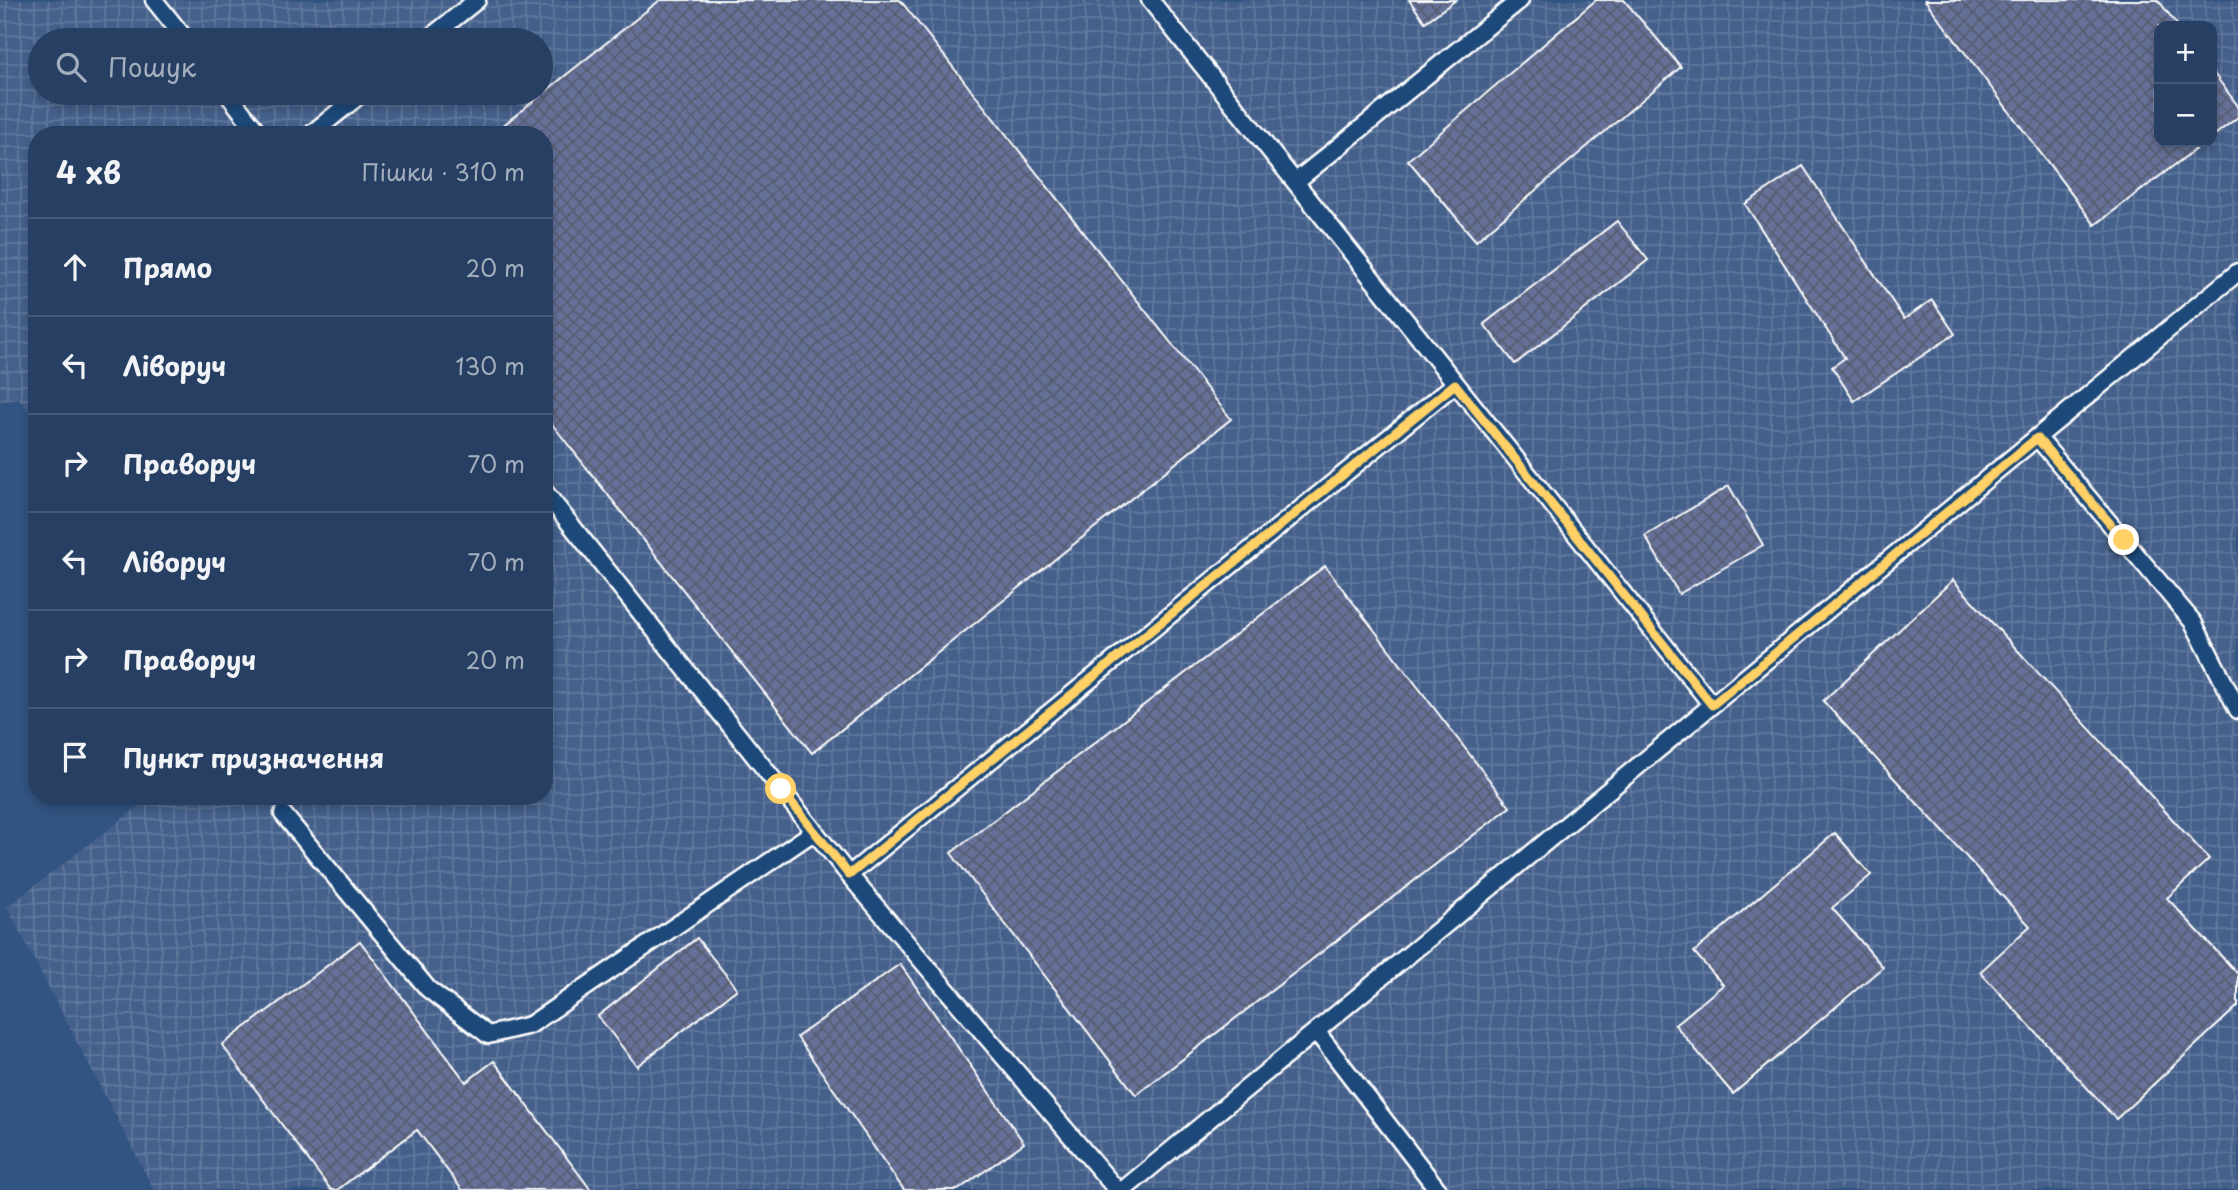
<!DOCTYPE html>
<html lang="uk">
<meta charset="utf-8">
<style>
:root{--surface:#263f62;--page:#2e4668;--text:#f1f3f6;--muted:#a4afbe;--line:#425877}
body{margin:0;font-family:"Playpen Sans",sans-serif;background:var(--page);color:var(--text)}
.controls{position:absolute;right:21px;top:21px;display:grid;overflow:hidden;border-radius:14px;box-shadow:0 4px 10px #0003}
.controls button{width:63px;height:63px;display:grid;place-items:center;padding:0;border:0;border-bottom:2px solid var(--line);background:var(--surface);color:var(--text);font:35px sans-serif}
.stop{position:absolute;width:21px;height:21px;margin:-16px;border:5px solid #ffd166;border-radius:50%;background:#fff}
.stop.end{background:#ffd166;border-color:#fff;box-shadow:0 2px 7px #0008}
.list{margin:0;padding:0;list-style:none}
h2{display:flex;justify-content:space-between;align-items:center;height:91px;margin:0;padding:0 28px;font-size:30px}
h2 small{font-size:23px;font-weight:400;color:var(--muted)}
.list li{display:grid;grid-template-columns:46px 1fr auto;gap:21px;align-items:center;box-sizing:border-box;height:98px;padding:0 28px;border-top:2px solid var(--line)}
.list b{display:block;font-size:26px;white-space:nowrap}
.list em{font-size:23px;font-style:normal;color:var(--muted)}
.icon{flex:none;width:38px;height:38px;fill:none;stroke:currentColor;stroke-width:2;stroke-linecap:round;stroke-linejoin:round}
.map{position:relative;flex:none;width:2238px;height:1190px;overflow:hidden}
.search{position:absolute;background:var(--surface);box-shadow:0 4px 10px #0003;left:28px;top:28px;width:525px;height:77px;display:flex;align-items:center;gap:18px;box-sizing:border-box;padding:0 24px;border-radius:38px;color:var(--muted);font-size:26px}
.panel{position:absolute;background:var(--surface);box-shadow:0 4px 10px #0003;left:28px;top:126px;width:525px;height:679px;border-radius:28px}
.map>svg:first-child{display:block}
.industrial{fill:url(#industrial-grid);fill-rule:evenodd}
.building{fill:url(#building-cross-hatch);stroke:#fff;stroke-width:2}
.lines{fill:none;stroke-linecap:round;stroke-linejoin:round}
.service-casing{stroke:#fff;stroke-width:21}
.service{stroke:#1f4a7a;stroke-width:16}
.route{stroke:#ffd166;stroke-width:9}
</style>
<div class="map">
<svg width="2238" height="1190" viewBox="0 0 2238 1190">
<defs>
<pattern id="industrial-grid" width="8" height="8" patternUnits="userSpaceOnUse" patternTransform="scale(1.75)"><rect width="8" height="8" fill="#45608b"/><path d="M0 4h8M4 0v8" fill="none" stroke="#61789c"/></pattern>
<pattern id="building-cross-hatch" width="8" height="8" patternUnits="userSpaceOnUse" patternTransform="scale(1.75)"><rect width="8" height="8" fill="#657199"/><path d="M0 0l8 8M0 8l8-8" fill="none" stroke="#575d6f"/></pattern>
</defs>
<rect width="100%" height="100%" fill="#325482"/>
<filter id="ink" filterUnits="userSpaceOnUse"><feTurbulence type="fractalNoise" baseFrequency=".0143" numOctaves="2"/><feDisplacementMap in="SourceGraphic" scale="14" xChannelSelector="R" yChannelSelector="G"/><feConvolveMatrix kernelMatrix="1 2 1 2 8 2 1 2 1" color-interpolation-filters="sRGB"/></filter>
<g filter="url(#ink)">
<path class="industrial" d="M0 0H2238V1190H154L7 907 152 796H544V135H37V422L19 398 0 402ZM2159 26H2212V142H2159ZM40 40H541V93H40Z"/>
<path class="building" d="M660 0H900L1231 419 812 753 544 414V135H491Z
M1409 0H1456L1425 22Z
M1596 0H1624L1681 67 1476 241 1408 160Z
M1925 0H2158L2178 26H2159V142H2205L2095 225Z
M2212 71 2238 106V117L2212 137Z
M1803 166 1904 319 1932 300 1955 334 1854 401 1832 367 1845 358 1745 204Z
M1617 221 1648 260 1515 364 1484 324Z
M1729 486 1763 545 1679 594 1645 536Z
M1325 566 1510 807 1136 1095 951 853Z
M1953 580 2209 859 2167 898 2238 974V1006L2116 1119 1980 972 2030 926 1823 701Z
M1835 833 1871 875 1832 908 1883 967 1733 1094 1675 1025 1723 985 1694 952Z
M697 938 737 989 637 1066 598 1016Z
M360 941 466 1082 494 1061 591 1190H462L417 1130 337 1190H331L222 1045Z
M900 964 1024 1143 958 1190H904L797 1037Z"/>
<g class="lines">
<g class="service-casing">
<path id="service" d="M154 0 186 40
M1150 0 1712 705
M427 40 477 0
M227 93 260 135
M310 135 362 93
M1295 182 1520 0
M2037 437 2193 622 2238 710
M544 491 849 875 1117 1190
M283 814 428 989 488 1035 530 1025 815 831
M849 875 1455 384
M1316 1031 1438 1190
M1123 1190 2238 272"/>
</g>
<use href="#service" class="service"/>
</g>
</g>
<g class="lines" filter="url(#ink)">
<path class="route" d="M781 789 849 875 1455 384 1712 705 2037 438 2124 540"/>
</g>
</svg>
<div class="controls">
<button>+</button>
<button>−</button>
</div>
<div class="stop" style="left:781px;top:789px"></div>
<div class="stop end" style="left:2124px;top:540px"></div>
<div class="search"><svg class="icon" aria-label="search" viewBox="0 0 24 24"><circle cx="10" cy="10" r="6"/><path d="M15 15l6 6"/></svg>Пошук</div>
<section class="panel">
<h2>4 хв<small>Пішки · 310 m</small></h2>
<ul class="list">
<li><svg class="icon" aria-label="ahead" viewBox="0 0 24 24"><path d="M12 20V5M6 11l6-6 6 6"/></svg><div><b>Прямо</b></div><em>20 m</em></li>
<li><svg class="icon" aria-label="left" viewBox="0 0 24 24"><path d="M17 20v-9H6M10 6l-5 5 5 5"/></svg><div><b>Ліворуч</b></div><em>130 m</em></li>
<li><svg class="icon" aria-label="right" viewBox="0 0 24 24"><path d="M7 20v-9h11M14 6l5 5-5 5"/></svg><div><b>Праворуч</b></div><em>70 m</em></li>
<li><svg class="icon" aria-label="left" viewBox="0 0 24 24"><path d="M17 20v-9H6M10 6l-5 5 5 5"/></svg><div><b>Ліворуч</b></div><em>70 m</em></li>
<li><svg class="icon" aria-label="right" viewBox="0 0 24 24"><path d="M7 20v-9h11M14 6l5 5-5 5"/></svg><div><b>Праворуч</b></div><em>20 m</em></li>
<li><svg class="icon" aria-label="arrive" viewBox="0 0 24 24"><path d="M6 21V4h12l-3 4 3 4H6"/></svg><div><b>Пункт призначення</b></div></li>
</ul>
</section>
</div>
